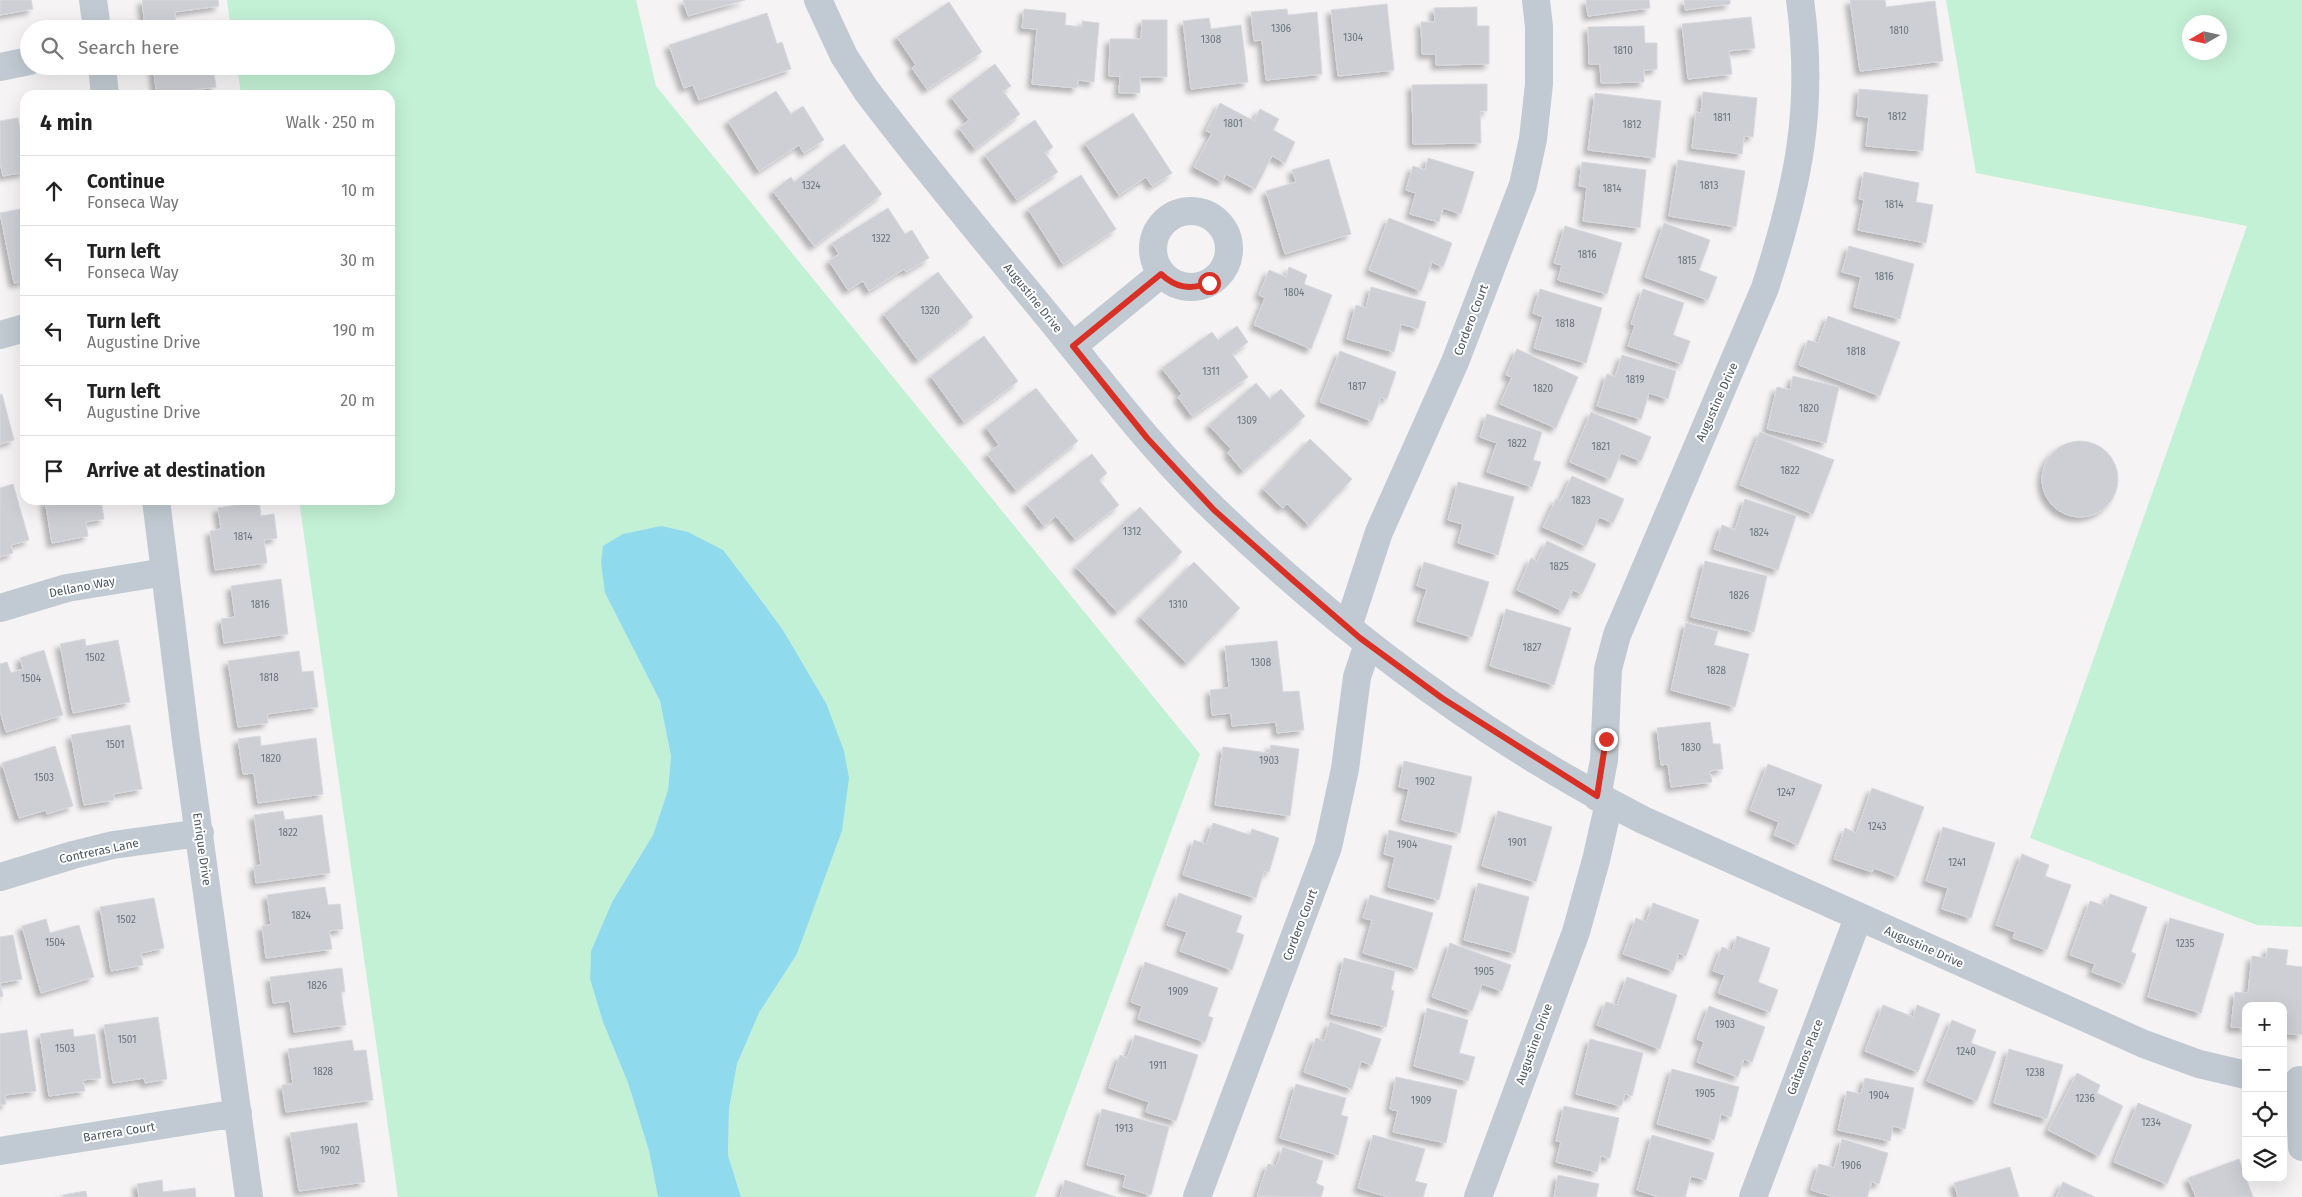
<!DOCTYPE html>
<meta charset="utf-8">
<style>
:root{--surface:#fff;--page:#f6f6f6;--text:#222;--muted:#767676;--line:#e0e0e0}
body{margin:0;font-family:"Fira Sans",sans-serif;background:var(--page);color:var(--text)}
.controls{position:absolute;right:15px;bottom:15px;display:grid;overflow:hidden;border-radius:10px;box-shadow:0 5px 20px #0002}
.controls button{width:45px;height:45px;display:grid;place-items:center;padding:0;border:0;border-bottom:1px solid var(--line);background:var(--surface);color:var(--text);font:25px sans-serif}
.compass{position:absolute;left:2182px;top:15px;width:45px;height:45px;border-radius:50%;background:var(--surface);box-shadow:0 5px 20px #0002;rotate:261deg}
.stop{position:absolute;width:15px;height:15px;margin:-11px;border:4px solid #d93025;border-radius:50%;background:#fff}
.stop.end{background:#d93025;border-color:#fff;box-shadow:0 1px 5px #0008}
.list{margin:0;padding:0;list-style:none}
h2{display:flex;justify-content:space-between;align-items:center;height:65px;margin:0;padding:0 20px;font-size:21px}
h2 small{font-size:16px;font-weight:400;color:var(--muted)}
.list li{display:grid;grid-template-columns:32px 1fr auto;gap:15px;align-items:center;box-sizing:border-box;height:70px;padding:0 20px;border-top:1px solid var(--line)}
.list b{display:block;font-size:19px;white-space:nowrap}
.list p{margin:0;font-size:16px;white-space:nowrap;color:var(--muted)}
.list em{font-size:16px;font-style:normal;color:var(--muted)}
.icon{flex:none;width:28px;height:28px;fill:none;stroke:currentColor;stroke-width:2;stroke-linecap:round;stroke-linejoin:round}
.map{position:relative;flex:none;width:2302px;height:1197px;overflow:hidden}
.search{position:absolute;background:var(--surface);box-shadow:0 5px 20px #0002;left:20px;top:20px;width:375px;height:55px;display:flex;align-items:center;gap:12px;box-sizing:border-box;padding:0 18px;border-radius:28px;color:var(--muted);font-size:19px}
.panel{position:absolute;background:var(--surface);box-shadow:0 5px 20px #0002;left:20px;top:90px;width:375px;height:415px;border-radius:15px}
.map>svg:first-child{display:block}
.green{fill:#c3f1d5;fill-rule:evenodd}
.water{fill:#90daee}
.building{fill:#cdcfd5;stroke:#d7d9de;filter:url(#shadow)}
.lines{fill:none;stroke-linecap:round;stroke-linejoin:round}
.minor{stroke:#c1cad2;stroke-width:28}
.route{stroke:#d93025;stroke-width:6}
.labels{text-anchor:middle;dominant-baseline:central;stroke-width:4;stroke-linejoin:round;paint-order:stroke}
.number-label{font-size:10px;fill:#6b747e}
.street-label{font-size:12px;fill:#4a5661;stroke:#fff}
</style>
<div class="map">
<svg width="2302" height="1197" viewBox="0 0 2302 1197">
<defs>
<filter id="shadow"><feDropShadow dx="-4.5" dy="4.5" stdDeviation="2.5" flood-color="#0004"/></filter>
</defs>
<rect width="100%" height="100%" fill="#f5f3f3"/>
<path class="green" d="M227 0H636L656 86 1200 754 1035 1197H741L728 1155 729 1109 737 1064 759 1013 797 954 842 831 826 703 783 630 752 588 605 593 660 701 671 756 668 790 653 835 612 902 591 951 590 979 603 1022 628 1083 649 1151 658 1197H398L299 500H390V95H241L237 66H386V29H231Z
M1946 0H2302V927L2257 925 2030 838 2247 226 1976 173ZM2190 22H2220V52H2190Z"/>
<path class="water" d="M661 526 688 532 723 550 752 588 783 630 826 703 844 751 849 778 842 831 797 954 759 1013 737 1064 729 1109 728 1155 741 1197H658L649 1151 628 1083 603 1022 590 979 591 951 612 902 653 835 668 790 671 756 660 701 605 593 601 562 603 546 623 534Z"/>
<path class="building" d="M0 0H31L33 9 0 15Z
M142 0H218L219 6 175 12 176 23 145 27Z
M683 0H745L688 16Z
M1586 0H1649L1650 8 1588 16Z
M1684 0H1730V4L1685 10Z
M1850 0H1885L1886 7 1935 1 1943 61 1860 71Z
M949 2 982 52 927 89 912 68 916 65 897 37Z
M1387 4 1394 70 1338 76 1331 10Z
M1477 7V26H1489V64L1436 65V54H1422L1421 22H1435L1434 8Z
M1024 9 1066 13 1065 25 1082 27V21L1099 23 1094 82 1078 80 1077 88 1032 84 1037 29 1022 28Z
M1287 9 1288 15 1317 12 1322 74 1266 80 1262 40 1254 41 1251 12Z
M767 13 777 44 782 42 791 69 699 100 693 85 684 88 669 45Z
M1751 17 1755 48 1729 51 1732 74 1688 79 1682 24Z
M1209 18 1211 29 1241 25 1248 82 1191 89 1183 21Z
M1142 20H1167V77H1140V93H1119L1120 76H1109L1110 39H1141Z
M1644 26 1645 43H1657V69L1644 70V82L1601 83 1600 64H1589L1588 27Z
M995 64 1011 86 1003 91 1020 114 975 149 959 128 969 120 951 97Z
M153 66H213L216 87 157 95Z
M1487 84V111H1480L1481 143 1413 144 1412 85Z
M1859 89 1928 95 1923 151 1866 146 1869 117 1857 116Z
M776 91 791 114 803 106 824 140 804 153 799 145 759 171 728 121Z
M1703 92 1757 98 1753 137 1744 136 1742 154 1692 148 1696 112 1701 113Z
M1595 93 1661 101 1655 158 1588 150Z
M1220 103 1254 121 1260 109 1279 119 1273 130 1295 142 1285 163 1272 156 1255 189 1226 174 1222 182 1194 167 1212 133 1206 131Z
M1133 113 1172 173 1152 186 1146 177 1119 195 1085 143Z
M18 118 20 130 25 129V172L3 176 0 162V121Z
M1035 120 1053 147 1045 153 1058 172 1017 200 985 155Z
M844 144 882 194 814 246 773 191 791 177 794 182Z
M1428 158 1474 172 1461 214 1443 208 1439 222 1410 214 1416 193 1406 190 1413 166 1425 170Z
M1329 159 1351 234 1285 254 1266 191 1296 182 1292 170Z
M1678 160 1745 171 1736 227 1669 216Z
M1582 162 1646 170 1640 228 1583 221 1587 187 1579 186Z
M1864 172 1919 183 1916 202 1933 205 1926 243 1858 230 1864 200 1859 199Z
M1081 175 1116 229 1063 264 1028 209Z
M25 208V281L14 283 0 213Z
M888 208 905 234 912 230 929 258 906 272 904 269 869 291 863 281 848 290 829 261 839 254 832 243Z
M1389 218 1452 243 1443 267 1432 262 1421 291 1369 270Z
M1664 223 1710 240 1699 270 1717 277 1708 300 1645 277Z
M1565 226 1622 243 1607 294 1558 280 1562 265 1554 263Z
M1849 246 1914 264 1900 319 1854 307 1861 277 1842 272Z
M1289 267 1307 275 1304 284 1332 295 1311 349 1254 325 1265 298 1259 295 1269 270 1286 277Z
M938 272 973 317 918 360 884 314Z
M1371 287 1426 302 1418 329 1401 324 1394 352 1347 339 1356 305 1366 308Z
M1540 289 1602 308 1586 363 1534 348 1543 317 1533 313Z
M1643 289 1684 303 1673 335 1690 341 1682 364 1628 346 1635 325 1631 324Z
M1828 316 1900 342 1880 396 1799 365 1808 340 1818 343Z
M1237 326 1248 342 1232 354 1248 377 1192 416 1178 397 1182 394 1162 368 1212 332 1218 340Z
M984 336 1018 381 964 422 931 376Z
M1517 349 1578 377 1556 428 1500 404 1512 377 1506 375Z
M1340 351 1396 372 1387 399 1381 397 1372 421 1320 402Z
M1622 355 1676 371 1668 399 1649 393 1641 419 1597 406 1607 374 1615 377Z
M1793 376 1839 387 1826 443 1767 429 1777 387 1790 390Z
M1256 383 1270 399 1281 389 1305 416 1243 471 1228 453 1231 449 1209 425Z
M1036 388 1078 441 1016 490 987 454 999 445 986 427Z
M2 394 14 440 0 444V395Z
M1591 412 1651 437 1641 461 1621 453 1610 479 1570 462Z
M1487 414 1542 432 1533 460 1541 462 1532 487 1487 472 1497 443 1480 437Z
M1760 432 1834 460 1813 514 1740 485Z
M1310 439 1352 479 1309 525 1287 504 1283 508 1263 489Z
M2042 479a38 38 0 1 1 76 0a38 38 0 1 1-76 0Z
M1092 454 1107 473 1099 480 1119 505 1075 539 1056 516 1044 526 1027 504Z
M1572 476 1624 499 1613 523 1599 517 1586 546 1543 527 1556 499 1560 501Z
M1458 482 1514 497 1498 555 1458 543 1463 524 1448 520Z
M13 484 29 540 11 545 13 553 0 557V488Z
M1745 499 1796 516 1778 570 1714 549 1722 525 1735 530Z
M45 500H101L104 519 86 522 88 536 52 543Z
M259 501 261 516 274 514 277 538 264 540 267 563 215 570 210 531 221 529 218 508Z
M1140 507 1182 552 1117 612 1076 567Z
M1547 541 1596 564 1582 594 1573 590 1563 611 1517 590 1531 558 1537 561Z
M1705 561 1767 576 1754 632 1691 617Z
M1194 562 1240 608 1187 663 1140 617Z
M1424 562 1489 582 1472 637 1417 621 1427 589 1417 586Z
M281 579 288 634 224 643 221 619 235 617 231 586Z
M1506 609 1571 628 1554 685 1490 666Z
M1686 623 1718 631 1714 645 1749 654 1735 707 1671 690Z
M85 639 86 646 118 640 130 702 73 713 60 644Z
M1277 641 1283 692 1299 691 1304 730 1277 733 1276 722 1232 726 1231 713 1212 715 1210 690 1229 688 1225 646Z
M44 650 63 715 6 732 0 711V664L7 662 11 673 23 669 20 658Z
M299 651 302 672 313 671 318 707 267 714 268 723 238 727 228 661Z
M1710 722 1713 744H1720L1723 769 1710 771 1712 782 1671 787 1668 764 1661 765 1657 728Z
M130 725 142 789 113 794 114 800 84 805 71 735Z
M260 736 261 746 316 738 323 794 258 803 254 773 243 774 238 739Z
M1271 745 1299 749 1290 816 1215 805 1223 747 1269 753Z
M55 746 73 806 47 814 46 810 19 818 2 763Z
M1404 761 1472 777 1460 833 1402 820 1409 789 1399 787Z
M1768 764 1822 785 1798 845 1774 835 1779 822 1750 810Z
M1872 788 1924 807 1898 877 1874 868 1872 872 1834 859 1845 828 1856 833Z
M283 811 285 820 322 815 330 873 256 883 254 866 261 865 254 815Z
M1498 811 1552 827 1536 882 1482 866Z
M1213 823 1250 835 1252 829 1279 838 1269 872 1264 871 1256 898 1183 875 1194 840 1206 844Z
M1943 827 1995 843 1971 918 1942 909 1948 888 1926 881Z
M1389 830 1452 846 1439 900 1388 887 1395 857 1384 854Z
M2022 854 2049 865 2045 876 2071 885 2047 950 2013 938 2015 932 1996 925Z
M1478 883 1529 897 1515 953 1464 940Z
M325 887 328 905 340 904 343 929 329 931 332 949 266 958 262 926 271 925 267 895Z
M1179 893 1242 916 1236 932 1244 935 1232 970 1180 951 1187 932 1167 925Z
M2110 894 2147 907 2131 952 2136 954 2125 984 2092 972 2095 964 2070 955 2090 901 2105 906Z
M1370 895 1433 913 1417 969 1363 953 1372 920 1363 918Z
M154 898 164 948 141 953 143 965 111 971 100 907Z
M1653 903 1699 920 1686 956 1679 953 1673 971 1623 954 1636 918 1646 922Z
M2170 918 2224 934 2201 1013 2148 997Z
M46 919 50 933 79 925 94 977 41 993 22 926Z
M13 935 22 979 0 983 3 996 0 997V937Z
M1737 936 1770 948 1758 982 1778 990 1770 1012 1718 993 1725 975 1713 971 1722 947 1732 951Z
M1450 943 1511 965 1502 991 1482 984 1472 1011 1432 997Z
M2268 948 2288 950 2286 965 2302 967V1035L2283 1033V1006H2246V1028L2231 1027 2235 992 2248 993 2252 956 2266 958Z
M1344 958 1395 971 1391 990 1394 991 1386 1027 1331 1014Z
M1145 962 1218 988 1208 1016 1213 1018 1205 1042 1138 1019 1142 1006 1131 1002Z
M342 968 345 992H341L346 1025 294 1032 290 1001 273 1003 270 977Z
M1627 977 1677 995 1660 1049 1597 1025 1606 1002 1617 1005Z
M1883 1005 1913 1017 1917 1005 1940 1014 1918 1072 1865 1051Z
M1709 1006 1765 1027 1752 1062 1744 1059 1738 1077 1697 1062 1704 1042 1697 1039Z
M1427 1008 1468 1020 1459 1053 1475 1057 1468 1081 1414 1066Z
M158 1017 167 1079 145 1083 144 1078 113 1083 104 1025Z
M1952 1020 1976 1030 1971 1043 1996 1052 1977 1101 1927 1081Z
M1330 1022 1381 1039 1372 1065 1361 1061 1352 1089 1304 1072 1316 1038 1324 1041Z
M73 1029 74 1037 95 1034 101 1078 83 1080 85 1091 49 1096 40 1034Z
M27 1030 36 1091 5 1095 6 1104 0 1105V1034Z
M1135 1035 1198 1055 1176 1121 1146 1112 1149 1102 1109 1088 1120 1055 1127 1058Z
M1590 1039 1643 1053 1632 1096 1625 1094 1621 1106 1576 1094Z
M352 1040 354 1051 366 1050 373 1100 286 1112 282 1085 293 1084 288 1049Z
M2009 1049 2063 1065 2047 1119 1994 1103Z
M1672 1069 1739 1087 1731 1117 1721 1114 1714 1140 1657 1124Z
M2077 1073 2100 1085 2097 1093 2123 1106 2099 1156 2048 1130Z
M1396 1077 1457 1090 1446 1143 1393 1132 1398 1111 1390 1109Z
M1865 1078 1914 1088 1905 1129 1893 1126 1890 1141 1838 1130 1847 1091 1861 1094Z
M1296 1084 1346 1098 1341 1115 1348 1117 1338 1155 1280 1138Z
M2138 1103 2192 1125 2167 1184 2114 1162Z
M1564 1106 1619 1118 1610 1158 1601 1156 1597 1172 1556 1162 1561 1142 1556 1141Z
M1102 1109 1169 1127 1151 1195 1123 1187 1126 1175 1087 1165Z
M357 1123 365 1182 299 1191 290 1133Z
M1373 1135 1425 1149 1415 1181 1427 1184 1423 1197H1388L1358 1188Z
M1652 1135 1714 1153 1706 1180 1691 1176 1685 1197H1659L1637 1190Z
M1842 1139 1888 1153 1879 1184 1872 1182 1867 1197H1834L1811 1190 1819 1164 1834 1168Z
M1283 1147 1323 1161 1316 1183 1324 1187 1321 1197 1257 1196 1268 1164 1276 1166Z
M2239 1159 2253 1197H2196L2188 1178Z
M2010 1167 2019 1197H1958L1954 1183Z
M1558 1175 1599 1184 1596 1197H1554Z
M162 1180 163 1192 195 1188 196 1197H139L137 1184Z
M1065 1180 1116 1197H1060Z
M2063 1182 2095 1197H2056Z
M86 1191 87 1197H63V1195Z"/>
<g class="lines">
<path class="minor" d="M93 0 97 29
M818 0 844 56 866 90C927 171 992 248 1056 326 1107 389 1156 454 1215 510 1342 632 1486 740 1643 820L2144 1044 2199 1064 2246 1075
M102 66 105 95
M0 67 29 61
M1153 249a38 38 0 1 1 76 0a38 38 0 1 1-76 0Z
M0 335 25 328
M1073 346 1161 274
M156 500 186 741 249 1197
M0 608 67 588 165 572
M1348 627 1379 532 1455 362 1523 185 1533 139 1539 84V27L1536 0
M1597 797 1604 760 1608 669 1617 635 1765 288C1798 186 1815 108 1800 0
M0 877 73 855 113 845 200 833
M2299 1080 2302 1147
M0 1151 238 1113
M1197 1197 1328 847 1345 769 1357 677 1368 644
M1478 1197 1576 932 1596 860 1609 803
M1753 1197 1858 918"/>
</g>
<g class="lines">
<path class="route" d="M1209 283C1190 290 1176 288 1161 274L1073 346 1147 438 1214 510 1294 581 1360 638 1442 698 1597 796 1606 739"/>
</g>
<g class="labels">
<g class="number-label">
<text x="1281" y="29">1306</text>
<text x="1899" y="31">1810</text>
<text x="1353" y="38">1304</text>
<text x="1211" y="40">1308</text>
<text x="1623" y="51">1810</text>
<text x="1897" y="117">1812</text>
<text x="1722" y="118">1811</text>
<text x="1233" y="124">1801</text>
<text x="1632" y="125">1812</text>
<text x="811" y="186">1324</text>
<text x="1709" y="186">1813</text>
<text x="1612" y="189">1814</text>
<text x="1894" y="205">1814</text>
<text x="881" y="239">1322</text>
<text x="1587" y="255">1816</text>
<text x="1687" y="261">1815</text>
<text x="1884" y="277">1816</text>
<text x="1294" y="293">1804</text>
<text x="930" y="311">1320</text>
<text x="1565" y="324">1818</text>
<text x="1856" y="352">1818</text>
<text x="1211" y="372">1311</text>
<text x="1635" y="380">1819</text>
<text x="1357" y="387">1817</text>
<text x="1543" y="389">1820</text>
<text x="1809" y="409">1820</text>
<text x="1247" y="421">1309</text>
<text x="1517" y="444">1822</text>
<text x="1601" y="447">1821</text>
<text x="1790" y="471">1822</text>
<text x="1581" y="501">1823</text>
<text x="1132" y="532">1312</text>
<text x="1759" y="533">1824</text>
<text x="243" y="537">1814</text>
<text x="1559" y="567">1825</text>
<text x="1739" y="596">1826</text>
<text x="260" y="605">1816</text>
<text x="1178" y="605">1310</text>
<text x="1532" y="648">1827</text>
<text x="95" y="658">1502</text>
<text x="1261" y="663">1308</text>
<text x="1716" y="671">1828</text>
<text x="269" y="678">1818</text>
<text x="31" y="679">1504</text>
<text x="115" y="745">1501</text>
<text x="1691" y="748">1830</text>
<text x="271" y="759">1820</text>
<text x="1269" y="761">1903</text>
<text x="44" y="778">1503</text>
<text x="1425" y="782">1902</text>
<text x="1786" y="793">1247</text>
<text x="1877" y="827">1243</text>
<text x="288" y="833">1822</text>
<text x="1517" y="843">1901</text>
<text x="1407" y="845">1904</text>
<text x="1957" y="863">1241</text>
<text x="301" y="916">1824</text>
<text x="126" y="920">1502</text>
<text x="55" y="943">1504</text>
<text x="2185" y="944">1235</text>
<text x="1484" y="972">1905</text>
<text x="317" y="986">1826</text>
<text x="1178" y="992">1909</text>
<text x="1725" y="1025">1903</text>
<text x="127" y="1040">1501</text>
<text x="65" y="1049">1503</text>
<text x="1966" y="1052">1240</text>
<text x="1158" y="1066">1911</text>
<text x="323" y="1072">1828</text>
<text x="2035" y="1073">1238</text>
<text x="1705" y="1094">1905</text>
<text x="1879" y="1096">1904</text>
<text x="2085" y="1099">1236</text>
<text x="1421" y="1101">1909</text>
<text x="2151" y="1123">1234</text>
<text x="1124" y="1129">1913</text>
<text x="330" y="1151">1902</text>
<text x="1851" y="1166">1906</text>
</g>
<g class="street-label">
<text transform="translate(1033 298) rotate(51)">Augustine Drive</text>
<text transform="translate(1471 320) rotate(-69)">Cordero Court</text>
<text transform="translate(1717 402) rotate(-66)">Augustine Drive</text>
<text transform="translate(82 587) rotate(-11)">Dellano Way</text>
<text transform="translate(202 849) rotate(82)">Enrique Drive</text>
<text transform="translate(99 851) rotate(-12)">Contreras Lane</text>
<text transform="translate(1300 925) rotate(-69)">Cordero Court</text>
<text transform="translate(1924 947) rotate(24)">Augustine Drive</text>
<text transform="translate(1534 1044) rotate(-70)">Augustine Drive</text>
<text transform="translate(1805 1057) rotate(-69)">Gaitanos Place</text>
<text transform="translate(119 1132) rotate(-9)">Barrera Court</text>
</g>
</g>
</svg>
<div class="controls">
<button>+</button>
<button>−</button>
<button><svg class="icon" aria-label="locate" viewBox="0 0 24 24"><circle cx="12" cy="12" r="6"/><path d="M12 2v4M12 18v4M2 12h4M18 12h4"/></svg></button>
<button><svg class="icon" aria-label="layers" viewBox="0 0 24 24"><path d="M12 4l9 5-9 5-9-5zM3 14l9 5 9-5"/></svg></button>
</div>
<svg class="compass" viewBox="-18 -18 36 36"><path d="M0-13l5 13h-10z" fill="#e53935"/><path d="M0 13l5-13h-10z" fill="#767676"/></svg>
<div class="stop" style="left:1209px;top:283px"></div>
<div class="stop end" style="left:1606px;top:739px"></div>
<div class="search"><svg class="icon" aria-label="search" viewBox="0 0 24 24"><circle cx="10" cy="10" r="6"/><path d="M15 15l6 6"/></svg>Search here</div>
<section class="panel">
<h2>4 min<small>Walk · 250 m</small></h2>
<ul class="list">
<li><svg class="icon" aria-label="ahead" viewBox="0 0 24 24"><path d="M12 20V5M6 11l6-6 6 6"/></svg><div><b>Continue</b><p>Fonseca Way</p></div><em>10 m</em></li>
<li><svg class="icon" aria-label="left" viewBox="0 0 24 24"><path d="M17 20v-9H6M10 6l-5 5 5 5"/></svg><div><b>Turn left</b><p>Fonseca Way</p></div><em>30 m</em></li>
<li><svg class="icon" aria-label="left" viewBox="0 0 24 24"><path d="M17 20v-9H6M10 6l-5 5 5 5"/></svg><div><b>Turn left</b><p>Augustine Drive</p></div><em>190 m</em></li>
<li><svg class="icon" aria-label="left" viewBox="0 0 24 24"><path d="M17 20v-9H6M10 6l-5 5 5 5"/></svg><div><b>Turn left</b><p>Augustine Drive</p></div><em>20 m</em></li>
<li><svg class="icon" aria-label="arrive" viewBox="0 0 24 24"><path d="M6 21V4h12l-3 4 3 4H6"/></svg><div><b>Arrive at destination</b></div></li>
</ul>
</section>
</div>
